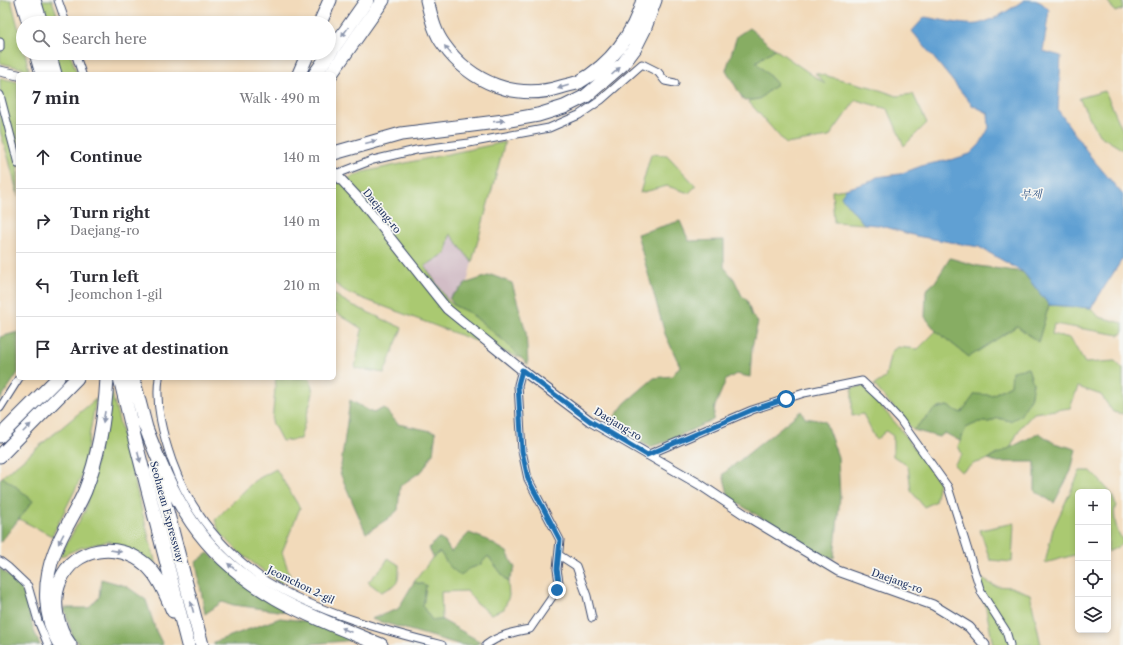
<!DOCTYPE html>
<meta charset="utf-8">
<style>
:root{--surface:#fff;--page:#f2f2f3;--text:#2b2b33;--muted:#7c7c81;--line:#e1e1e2}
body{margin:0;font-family:"Libre Caslon Text","Noto Serif KR",serif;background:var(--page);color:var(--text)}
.controls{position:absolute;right:12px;bottom:12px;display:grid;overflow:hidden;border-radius:6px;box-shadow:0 2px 6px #0003}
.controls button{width:36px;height:36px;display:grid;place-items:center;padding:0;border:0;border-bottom:1px solid var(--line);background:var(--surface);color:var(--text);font:20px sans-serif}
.stop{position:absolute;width:12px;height:12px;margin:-9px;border:3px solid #1f6fb2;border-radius:50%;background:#fff}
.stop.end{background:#1f6fb2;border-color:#fff;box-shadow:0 1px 4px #0008}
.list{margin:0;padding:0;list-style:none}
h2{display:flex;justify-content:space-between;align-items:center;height:52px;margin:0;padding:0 16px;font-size:17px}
h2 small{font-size:13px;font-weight:400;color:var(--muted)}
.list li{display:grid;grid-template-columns:26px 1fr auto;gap:12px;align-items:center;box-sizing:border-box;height:64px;padding:0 16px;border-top:1px solid var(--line)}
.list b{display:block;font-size:15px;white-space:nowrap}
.list p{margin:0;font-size:13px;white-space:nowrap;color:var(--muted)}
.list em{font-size:13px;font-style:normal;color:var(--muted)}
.icon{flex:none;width:22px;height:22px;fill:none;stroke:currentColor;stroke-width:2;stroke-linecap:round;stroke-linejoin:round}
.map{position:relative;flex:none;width:1123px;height:645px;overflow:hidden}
.search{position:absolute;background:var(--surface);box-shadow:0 2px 6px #0003;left:16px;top:16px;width:320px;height:44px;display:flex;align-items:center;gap:10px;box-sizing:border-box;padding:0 14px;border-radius:22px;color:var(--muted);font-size:15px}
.panel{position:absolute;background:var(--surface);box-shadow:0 2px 6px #0003;left:16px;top:72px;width:320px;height:308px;border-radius:6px}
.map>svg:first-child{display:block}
.industrial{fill:#d2bdc6}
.green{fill:#aac971;stroke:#627c68}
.forest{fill:#87ad63;stroke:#516e60}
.water{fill:#61a0d3;stroke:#3e6898}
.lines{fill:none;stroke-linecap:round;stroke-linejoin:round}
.minor-casing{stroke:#3b496c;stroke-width:9}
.tertiary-casing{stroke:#3b496c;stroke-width:11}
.motorway-casing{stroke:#3b496c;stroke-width:15}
.minor{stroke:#fff;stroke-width:7}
.tertiary{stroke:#fff;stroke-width:9}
.motorway{stroke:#fff;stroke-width:13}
.oneway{fill:#8d97ae}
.route{stroke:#1f6fb2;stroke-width:5}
.labels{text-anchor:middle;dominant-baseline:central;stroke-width:3.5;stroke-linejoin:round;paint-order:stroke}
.street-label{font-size:10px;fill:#1b2f5e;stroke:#f6f6f2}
.water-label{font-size:11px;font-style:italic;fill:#345787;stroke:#f6f6f2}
</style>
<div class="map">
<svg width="1123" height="645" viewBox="0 0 1123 645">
<rect width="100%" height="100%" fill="#f6f6f2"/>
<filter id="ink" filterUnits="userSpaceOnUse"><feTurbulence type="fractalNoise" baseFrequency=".025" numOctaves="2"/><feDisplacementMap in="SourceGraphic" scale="8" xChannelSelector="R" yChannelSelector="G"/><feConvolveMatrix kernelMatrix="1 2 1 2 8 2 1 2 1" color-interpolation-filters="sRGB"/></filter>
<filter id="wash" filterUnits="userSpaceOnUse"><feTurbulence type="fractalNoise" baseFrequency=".012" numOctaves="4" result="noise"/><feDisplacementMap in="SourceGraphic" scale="16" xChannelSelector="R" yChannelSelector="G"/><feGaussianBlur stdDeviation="0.9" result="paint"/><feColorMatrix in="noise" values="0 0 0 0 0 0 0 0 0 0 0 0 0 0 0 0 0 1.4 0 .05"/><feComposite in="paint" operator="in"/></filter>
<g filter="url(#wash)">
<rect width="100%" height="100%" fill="#f2daba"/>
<path class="industrial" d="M450 233 472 262 467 283 447 300 425 266 446 253Z"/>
<path class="green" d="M0 0H11L23 46V53H25L29 70 0 63Z
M41 0H52L60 23H47Z
M1107 0H1123V9L1115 12Z
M775 49 825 84 815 73 871 87 897 96 913 94 927 123 904 146 888 109 856 100 829 137 786 144 748 101 759 99 777 84 756 62Z
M55 53H70L77 74H60Z
M0 78 18 82V196L9 160 0 131Z
M1105 91 1123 131V150L1099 135 1079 98Z
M505 142 472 262 450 234 446 253 425 266 447 300 455 306 470 313 503 340 521 358 348 293 334 283V185L363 172Z
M651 154 667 155 696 186 689 193 667 186 640 193Z
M846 189 841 197 864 224 834 222 832 191Z
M334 294 348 303 402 328 384 373 355 368 362 329 334 311Z
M1049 305 1091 308 1099 317 1123 323V331L1120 335 1054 324 1052 334 1070 338 1085 363 1115 361 1123 369V414L1113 412 1101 395 1078 387 1070 408 1034 413 1020 428 1010 448 984 461 975 463 961 472 954 465 962 454 958 446 966 428 979 422H989L998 418 1010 421 1030 400 1033 384 1028 368 1011 385 992 395H975L961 413 947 406 935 409 913 430 874 385 885 378 891 352 897 347 918 349 936 331 969 357 1017 326 1038 342Z
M276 378H310L313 393 300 439 282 441 272 422Z
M863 386 898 426 939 482 935 502 924 507 911 491 908 466 893 456V436L886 431 876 440 863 414 852 416V388Z
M111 390 150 542 156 564 109 541 80 548 59 557 85 511Z
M96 399 82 476 52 536 19 519 33 501 14 485 2 477Z
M276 469 300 508 282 552 290 576 280 583 240 553 220 533 215 520 254 481Z
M1080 471H1091L1111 493 1116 505C1113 511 1115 524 1118 532 1120 536 1123 539 1123 544L1108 552V492H1078V554L1045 563 1053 529Z
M1014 523 1012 562 990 560 980 530Z
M440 552 449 566C469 569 473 572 488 556L508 582 509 596 504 609 491 614 476 603 467 591 441 592 442 620 432 621 423 607 426 585 414 582 433 557Z
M388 558 399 565C399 585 398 584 381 592L368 582 384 565Z
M980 578 995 586 1011 587 1030 594 1041 645H993Z"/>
<path class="forest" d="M749 28 775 49 756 62 777 84 759 99 744 101 726 70 737 36Z
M680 221 689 241 724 240V267L734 279 742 296 747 300 752 316 758 322 752 347 750 377 736 374 726 380 715 406 713 420 668 441 650 447 609 424 625 403 654 378 672 376 680 366 665 334 637 234Z
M950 258 978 266 1023 272 1049 305 1038 342 1017 326 969 357 936 331 925 317 926 290 935 282Z
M491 275 512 283 526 332 528 365 503 340 470 313 455 306 449 298 467 283Z
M18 332V373L0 400V337Z
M1028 368 1033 383 1030 400 1020 416 1010 421 998 418 989 422H979L966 428 960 441 945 433 939 437 913 430 935 409 947 406 961 413 975 394 992 395 1011 385 1012 371Z
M350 400 373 413 384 408 398 424 436 432 433 453 423 470 400 486 398 510 389 518 366 533 340 473Z
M801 411 805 418 825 421 838 457 840 497 834 558 824 556 729 498 723 474Z
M1039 433 1054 443 1076 449 1071 471 1054 503 1035 491V462H997L988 459Z
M2 477 14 485 33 501 0 543V479Z
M469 533 485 539 507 552 515 568 508 582 488 556 480 565 468 569 461 576 449 566 440 552 433 557 429 548 438 538 445 542 451 552Z
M208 553 286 612 234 605 222 602 205 614 196 562Z
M0 568 22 588 34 631 40 645H0Z
M101 579 126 586 146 600 156 631 163 645H81L73 638 64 608H88L99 597Z
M414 582 426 585 423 607 432 620H442L481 642 475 645H461L371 619 398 609Z
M280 618 304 621 355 640 300 645H214V642Z"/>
<path class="water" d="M1024 0C1037 0 1040 0 1049 10L1043 51 1061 56 1058 110 1091 157 1123 195V258L1091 308 1049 305 1023 272 979 247 916 236 878 225 864 224 841 197 846 189 869 182 877 177 900 174 924 165 954 159 970 154 980 144 989 128 988 113 972 105 912 31 925 17C937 19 967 26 977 24 993 21 1011 9 1024 0Z"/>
</g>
<g filter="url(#ink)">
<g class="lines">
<g class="minor-casing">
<path id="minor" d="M58 0 66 23
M0 42V48
M75 53 82 74
M0 95 18 164
M334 175 373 160 416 150 469 143 549 128 579 115 601 100 642 64 658 72 665 81 675 83
M159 378C155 406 163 435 172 461 187 503 214 540 249 568 254 572 260 577 266 581 319 613 382 630 442 645
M0 408 19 378
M647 455 752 410 804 393 862 381 880 398 900 420 948 487 981 592 1006 631 1010 645
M559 555 576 566 587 596 592 618
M0 561 8 567 28 586 38 621 48 645
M486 645C500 635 513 632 530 629L557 590 559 582 557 569 560 540 528 479 522 451 518 385 522 370"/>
</g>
<g class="tertiary-casing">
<path id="tertiary" d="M0 71 18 75
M334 172 361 201 447 309 522 370 590 421 699 484 747 516 838 571 933 605 969 627 985 645"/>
</g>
<g class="motorway-casing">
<path id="motorway" d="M22 0 29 23
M34 0 41 23
M427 0C431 16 434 32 444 45 471 83 517 101 561 87 567 85 574 84 579 82 610 65 634 34 643 0
M320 23 330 0
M36 53 42 74
M49 53 55 74
M299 74 308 53
M315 74 367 0
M331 74 383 0
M334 153 401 134 504 121 538 115 564 107 586 96 623 64 635 48 644 30 655 0
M120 378 134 436 188 645
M133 378 146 428
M143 420C173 500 199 554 276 598 309 617 346 630 381 645
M0 436 58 378
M0 456 77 378
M156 469 202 645
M60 645C43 617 43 581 55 551 63 530 76 512 85 491 99 455 105 416 107 378
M70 645C57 627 51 602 60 581 74 547 118 541 145 564 159 576 166 595 173 611"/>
</g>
<use href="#minor" class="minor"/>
<use href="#tertiary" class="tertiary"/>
<use href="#motorway" class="motorway"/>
</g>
<defs><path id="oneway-solid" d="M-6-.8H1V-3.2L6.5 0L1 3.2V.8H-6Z"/></defs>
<g class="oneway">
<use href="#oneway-solid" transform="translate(345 32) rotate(125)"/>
<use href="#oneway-solid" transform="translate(448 50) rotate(-129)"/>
<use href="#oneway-solid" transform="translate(616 71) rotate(-42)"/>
<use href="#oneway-solid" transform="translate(563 87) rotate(163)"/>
<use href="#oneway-solid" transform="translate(499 121) rotate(-7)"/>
<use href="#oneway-solid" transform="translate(371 142) rotate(-15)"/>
<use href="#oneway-solid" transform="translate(104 417) rotate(100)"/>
<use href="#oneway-solid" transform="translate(27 428) rotate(-45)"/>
<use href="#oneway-solid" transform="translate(139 457) rotate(75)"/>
<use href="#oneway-solid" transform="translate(61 539) rotate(118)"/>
<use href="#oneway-solid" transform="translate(116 551) rotate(9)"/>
<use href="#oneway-solid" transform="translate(232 567) rotate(-140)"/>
<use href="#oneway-solid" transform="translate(192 607) rotate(-105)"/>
<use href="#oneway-solid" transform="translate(346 630) rotate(-157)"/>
</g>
</g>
<g class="lines" filter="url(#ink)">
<path class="route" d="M557 590 559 582 557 569 560 540 528 479 522 451 518 385 522 370 590 421 647 455 752 410 786 399"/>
</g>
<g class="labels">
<g class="street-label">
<text transform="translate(382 211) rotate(51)">Daejang-ro</text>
<text transform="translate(618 424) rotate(31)">Daejang-ro</text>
<text transform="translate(167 512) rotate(75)">Seohaean Expressway</text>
<text transform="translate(897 581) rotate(20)">Daejang-ro</text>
<text transform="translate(301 585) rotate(26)">Jeomchon 2-gil</text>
</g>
<g class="water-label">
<text x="1031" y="194">부제</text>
</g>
</g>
</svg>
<div class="controls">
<button>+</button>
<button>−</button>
<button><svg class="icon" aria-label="locate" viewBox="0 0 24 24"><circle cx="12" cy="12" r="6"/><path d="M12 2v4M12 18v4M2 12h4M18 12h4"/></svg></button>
<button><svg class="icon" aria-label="layers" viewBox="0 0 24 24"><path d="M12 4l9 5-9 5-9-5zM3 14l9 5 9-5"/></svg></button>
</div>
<div class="stop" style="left:786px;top:399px"></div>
<div class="stop end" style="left:557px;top:590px"></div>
<div class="search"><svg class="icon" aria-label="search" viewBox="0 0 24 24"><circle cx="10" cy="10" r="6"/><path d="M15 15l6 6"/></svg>Search here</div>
<section class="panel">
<h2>7 min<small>Walk · 490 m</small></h2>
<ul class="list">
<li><svg class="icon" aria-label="ahead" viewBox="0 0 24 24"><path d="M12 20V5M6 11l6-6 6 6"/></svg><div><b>Continue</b></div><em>140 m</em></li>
<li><svg class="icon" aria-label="right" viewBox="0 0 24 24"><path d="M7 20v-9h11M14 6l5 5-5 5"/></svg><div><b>Turn right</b><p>Daejang-ro</p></div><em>140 m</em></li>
<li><svg class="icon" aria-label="left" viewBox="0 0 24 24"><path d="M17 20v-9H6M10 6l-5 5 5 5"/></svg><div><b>Turn left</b><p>Jeomchon 1-gil</p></div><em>210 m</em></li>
<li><svg class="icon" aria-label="arrive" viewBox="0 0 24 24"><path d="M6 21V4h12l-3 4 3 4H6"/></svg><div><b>Arrive at destination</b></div></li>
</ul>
</section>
</div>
